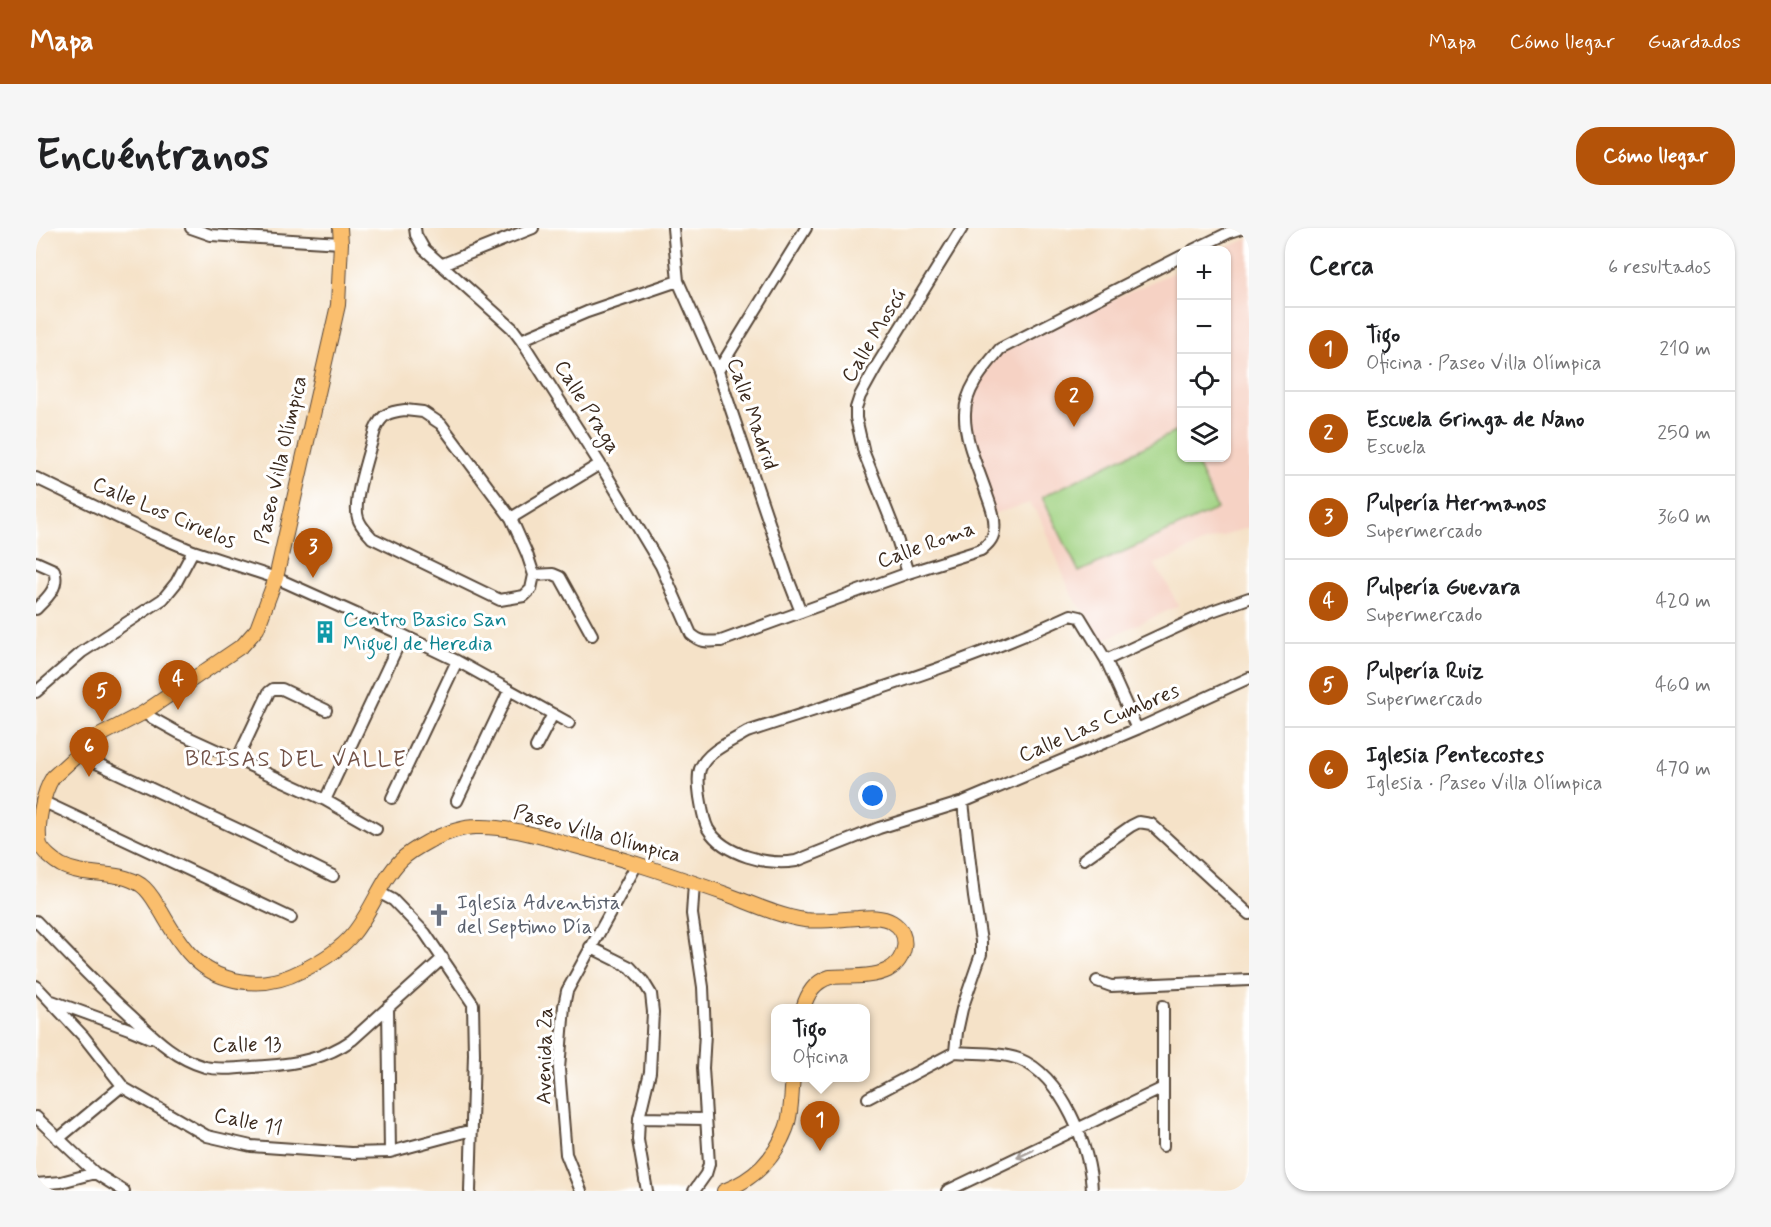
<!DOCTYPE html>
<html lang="es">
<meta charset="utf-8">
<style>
:root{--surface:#fff;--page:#f6f6f6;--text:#202124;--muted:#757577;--line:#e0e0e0;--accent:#b45309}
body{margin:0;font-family:Mynerve,sans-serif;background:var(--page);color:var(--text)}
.controls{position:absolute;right:18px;top:18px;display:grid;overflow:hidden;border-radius:12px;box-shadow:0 2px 4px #0004}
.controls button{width:54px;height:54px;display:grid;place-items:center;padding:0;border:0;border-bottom:2px solid var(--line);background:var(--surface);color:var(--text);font:30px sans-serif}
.you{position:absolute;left:837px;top:568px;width:21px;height:21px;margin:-15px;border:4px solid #fff;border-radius:50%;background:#1a73e8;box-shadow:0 0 0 9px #1a73e833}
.badge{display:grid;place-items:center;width:39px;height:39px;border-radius:50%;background:var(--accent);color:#fff;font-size:20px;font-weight:700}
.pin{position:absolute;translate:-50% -50px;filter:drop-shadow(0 2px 3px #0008)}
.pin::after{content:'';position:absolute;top:32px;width:21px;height:18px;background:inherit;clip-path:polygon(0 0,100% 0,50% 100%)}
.popup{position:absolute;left:735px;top:776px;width:99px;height:78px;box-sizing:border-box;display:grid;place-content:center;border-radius:12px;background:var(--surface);filter:drop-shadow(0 2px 4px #0005);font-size:20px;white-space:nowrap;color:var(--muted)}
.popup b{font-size:22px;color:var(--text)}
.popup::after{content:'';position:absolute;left:50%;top:100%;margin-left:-12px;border:12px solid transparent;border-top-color:var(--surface)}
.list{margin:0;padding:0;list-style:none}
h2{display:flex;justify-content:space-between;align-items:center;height:78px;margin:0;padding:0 24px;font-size:26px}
h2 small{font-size:20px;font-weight:400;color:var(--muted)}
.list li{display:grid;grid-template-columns:39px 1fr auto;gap:18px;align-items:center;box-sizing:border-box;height:84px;padding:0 24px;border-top:2px solid var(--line)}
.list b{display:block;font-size:22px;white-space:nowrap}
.list p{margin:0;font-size:20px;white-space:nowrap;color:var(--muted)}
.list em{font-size:20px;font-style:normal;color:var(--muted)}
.icon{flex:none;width:33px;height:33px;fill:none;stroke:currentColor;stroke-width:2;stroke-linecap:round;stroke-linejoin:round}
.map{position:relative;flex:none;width:1213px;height:963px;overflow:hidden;border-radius:24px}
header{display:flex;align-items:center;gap:36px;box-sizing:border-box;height:84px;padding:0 30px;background:var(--accent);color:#fff}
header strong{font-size:28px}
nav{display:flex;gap:33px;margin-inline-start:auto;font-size:21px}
.intro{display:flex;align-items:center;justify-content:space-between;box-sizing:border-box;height:144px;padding:0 36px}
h1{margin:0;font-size:42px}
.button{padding:15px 27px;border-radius:24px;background:var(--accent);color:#fff;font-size:21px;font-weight:700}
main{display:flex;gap:36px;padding:0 36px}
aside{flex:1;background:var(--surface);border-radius:24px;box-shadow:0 2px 4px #0004}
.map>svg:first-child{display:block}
.built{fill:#f6d2c4}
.green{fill:#a1d383;stroke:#6e7e50;stroke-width:1.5}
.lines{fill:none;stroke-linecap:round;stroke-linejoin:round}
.minor-casing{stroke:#574638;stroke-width:14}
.major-casing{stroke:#574638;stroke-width:16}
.minor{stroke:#fff;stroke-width:10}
.major{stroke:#fabe6d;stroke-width:14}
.oneway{stroke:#a79f9a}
.labels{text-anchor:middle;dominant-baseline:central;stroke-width:6;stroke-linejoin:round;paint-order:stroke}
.street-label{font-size:21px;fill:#3b2a1e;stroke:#fff}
.culture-label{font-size:21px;fill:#0d838f;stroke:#fff;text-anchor:start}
.worship-label{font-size:21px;fill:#5b616d;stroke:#fff;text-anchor:start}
.neighbourhood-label{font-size:22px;letter-spacing:1.5px;fill:#725247;stroke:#fff}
</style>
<header>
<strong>Mapa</strong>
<nav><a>Mapa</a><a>Cómo llegar</a><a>Guardados</a></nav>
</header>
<div class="intro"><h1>Encuéntranos</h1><a class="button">Cómo llegar</a></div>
<main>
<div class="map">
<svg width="1213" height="963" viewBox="0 0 1213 963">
<rect width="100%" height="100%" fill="#fff"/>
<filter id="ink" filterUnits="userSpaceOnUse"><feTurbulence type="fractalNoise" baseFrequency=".0167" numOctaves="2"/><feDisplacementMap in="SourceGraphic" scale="12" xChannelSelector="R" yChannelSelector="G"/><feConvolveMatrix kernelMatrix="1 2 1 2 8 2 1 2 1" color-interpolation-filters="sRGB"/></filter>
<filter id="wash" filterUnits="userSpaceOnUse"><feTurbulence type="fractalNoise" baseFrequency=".008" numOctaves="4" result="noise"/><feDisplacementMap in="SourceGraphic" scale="24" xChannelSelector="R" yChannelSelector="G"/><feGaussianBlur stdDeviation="1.35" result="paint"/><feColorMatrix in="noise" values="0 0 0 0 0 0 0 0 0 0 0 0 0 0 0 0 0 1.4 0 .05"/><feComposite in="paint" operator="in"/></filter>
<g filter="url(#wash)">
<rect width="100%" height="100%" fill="#f5e2c8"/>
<path class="built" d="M1213 10V299L1166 315 1140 328 1118 336 1134 361 1142 378 1065 413 1051 387 1036 368 1004 290 994 275 957 286 933 213V165L964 121 1145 41 1146 230H1190V22H1185Z"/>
<path class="green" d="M1145 201 1146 230H1158L1181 281 1043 344 1006 269Z"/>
</g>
<g filter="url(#ink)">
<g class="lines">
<g class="minor-casing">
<path id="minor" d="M155 0 175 7 305 15
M379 0 380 7 388 21 476 100 485 112 564 236 625 338 655 406C665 415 672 414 685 413L872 345 945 322C951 317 957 312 958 303 960 291 955 278 951 267 943 242 928 212 929 186 929 161 949 139 964 121L1146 28
M637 0 642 53 682 143 751 348 765 384
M1157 22 1194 4 1206 0
M407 36 497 0
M485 112 551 84 642 53
M682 143 770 0
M369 182 387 184 405 196 475 290 491 326 498 347 495 361 488 368 464 372 336 310C331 304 324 298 322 290 316 273 334 222 339 202 346 186 352 184 369 182Z
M0 250 112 304 157 323 240 350 367 407 421 433 533 495
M475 290 564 236
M0 334 18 342C24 359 11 370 0 381
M872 345 856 295 828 225 820 190V180L824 168 840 139 926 0
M498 347 517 346 524 349 556 407
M1070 432 1176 383 1213 370
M0 464 46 424 127 371 140 355 157 323
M107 485 143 505 289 572 340 601
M1101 501 1070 432 1044 389 1035 387C931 435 821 468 711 504 696 513 671 523 664 541 661 550 663 561 664 569 666 580 667 591 672 601 688 627 732 638 760 633L843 600 927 574 1101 501 1213 450
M500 519 517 486
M41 526 212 606 297 648
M201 532 233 464 237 461H246L290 482
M356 570 421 433
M289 572 367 407
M6 573 255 690
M421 573 473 463
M927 574 938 669 945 713V726L926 781 921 804 919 824C940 826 964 824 983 831 1026 848 1055 920 1056 963
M1048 631 1095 598 1103 594 1115 596 1213 686
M344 665 357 672 389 705 437 776 438 826 434 963
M0 693C30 724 59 755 91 784 115 806 137 830 169 839 188 843 210 839 229 838 261 836 290 830 316 812L407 730
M554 719 594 739 607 753 615 766 617 784 614 844 603 890 602 912 611 963
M1061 753 1075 758 1213 752
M0 758 48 809 88 860 171 908 215 918 315 925 354 924 436 902
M16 773 93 801 114 810
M352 779 354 924
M832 870 919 824
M0 889 59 945 88 963
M603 890 668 891
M22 911 86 858
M1127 918V778
M0 956 25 954 59 945
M545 963 530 926 523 841 528 778 531 763 601 636
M658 963 670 946 673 936 667 840 669 805 667 759 656 686 658 655
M911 963 1127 860"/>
</g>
<g class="major-casing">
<path id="major" d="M304 0 305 15 302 77 240 350 221 401 207 417 107 485 61 509 17 549C7 564 0 599 4 617 8 625 18 633 25 637 49 650 81 641 105 657 115 664 120 676 126 685 142 713 159 741 191 750 217 758 240 756 265 743 284 734 303 723 317 706 336 683 345 652 365 632 374 623 384 618 395 612 408 606 425 599 440 599 471 598 503 608 532 616 586 630 638 648 690 666 715 675 742 688 769 692 786 694 804 691 822 690 833 689 846 688 856 694 876 706 870 732 852 742 836 750 811 748 794 749 778 754 772 765 767 780
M688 963C718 951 738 932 750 901 756 886 755 866 757 850"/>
</g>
<use href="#minor" class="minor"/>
<use href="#major" class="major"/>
</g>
<defs><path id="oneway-shaft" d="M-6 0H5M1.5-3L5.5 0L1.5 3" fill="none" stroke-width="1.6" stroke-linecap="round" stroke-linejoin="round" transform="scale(1.5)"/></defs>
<use class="oneway" href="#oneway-shaft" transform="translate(989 926) rotate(155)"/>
</g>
<defs>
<g id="building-bare" transform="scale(1.8)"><path d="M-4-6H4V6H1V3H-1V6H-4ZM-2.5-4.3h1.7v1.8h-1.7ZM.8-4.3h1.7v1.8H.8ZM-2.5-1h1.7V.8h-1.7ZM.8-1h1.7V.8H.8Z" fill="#0f9aa8" stroke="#fff" stroke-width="2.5" paint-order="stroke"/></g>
<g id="church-bare" transform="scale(1.8)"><path d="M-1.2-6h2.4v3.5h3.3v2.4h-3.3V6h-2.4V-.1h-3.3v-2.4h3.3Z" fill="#6b7280" stroke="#fff" stroke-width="2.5" paint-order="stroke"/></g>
</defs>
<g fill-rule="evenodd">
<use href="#building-bare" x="289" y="404"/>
<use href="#church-bare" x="403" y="687"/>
</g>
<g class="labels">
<g class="street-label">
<text transform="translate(838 108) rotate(-59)">Calle Moscú</text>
<text transform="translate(551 179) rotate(58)">Calle Praga</text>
<text transform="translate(716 186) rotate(71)">Calle Madrid</text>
<text transform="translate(245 232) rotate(-77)">Paseo Villa Olímpica</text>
<text transform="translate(128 285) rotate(23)">Calle Los Ciruelos</text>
<text transform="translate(890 317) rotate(-20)">Calle Roma</text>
<text transform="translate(1063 495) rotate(-23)">Calle Las Cumbres</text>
<text transform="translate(561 606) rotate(15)">Paseo Villa Olímpica</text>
<text transform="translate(211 817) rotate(-1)">Calle 13</text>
<text transform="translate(509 828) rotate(-89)">Avenida 2a</text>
<text transform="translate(212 894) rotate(12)">Calle 11</text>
</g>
<g class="culture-label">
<text x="307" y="392">Centro Basico San<tspan x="307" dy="24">Miguel de Heredia</tspan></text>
</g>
<g class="worship-label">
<text x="421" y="675">Iglesia Adventista<tspan x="421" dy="24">del Septimo Día</tspan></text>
</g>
<g class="neighbourhood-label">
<text x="260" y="532">BRISAS DEL VALLE</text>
</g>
</g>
</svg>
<div class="controls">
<button>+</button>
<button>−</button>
<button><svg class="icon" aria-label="locate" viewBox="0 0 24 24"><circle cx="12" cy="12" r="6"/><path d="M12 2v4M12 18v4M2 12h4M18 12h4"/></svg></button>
<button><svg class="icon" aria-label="layers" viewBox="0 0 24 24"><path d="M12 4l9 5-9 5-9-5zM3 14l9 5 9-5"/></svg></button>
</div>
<div class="you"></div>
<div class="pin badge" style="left:784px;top:923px">1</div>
<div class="popup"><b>Tigo</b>Oficina</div>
<div class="pin badge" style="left:1038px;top:199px">2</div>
<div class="pin badge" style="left:277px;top:350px">3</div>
<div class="pin badge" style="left:142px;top:482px">4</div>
<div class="pin badge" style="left:66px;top:494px">5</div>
<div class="pin badge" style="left:53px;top:549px">6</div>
</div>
<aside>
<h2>Cerca<small>6 resultados</small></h2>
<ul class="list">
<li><span class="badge">1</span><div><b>Tigo</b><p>Oficina · Paseo Villa Olímpica</p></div><em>210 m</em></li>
<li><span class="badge">2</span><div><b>Escuela Gringa de Nano</b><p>Escuela</p></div><em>250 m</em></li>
<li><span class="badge">3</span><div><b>Pulpería Hermanos</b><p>Supermercado</p></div><em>360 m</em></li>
<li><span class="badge">4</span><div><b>Pulpería Guevara</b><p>Supermercado</p></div><em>420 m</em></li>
<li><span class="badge">5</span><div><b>Pulpería Ruiz</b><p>Supermercado</p></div><em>460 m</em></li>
<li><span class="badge">6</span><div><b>Iglesia Pentecostes</b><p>Iglesia · Paseo Villa Olímpica</p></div><em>470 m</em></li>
</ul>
</aside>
</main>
